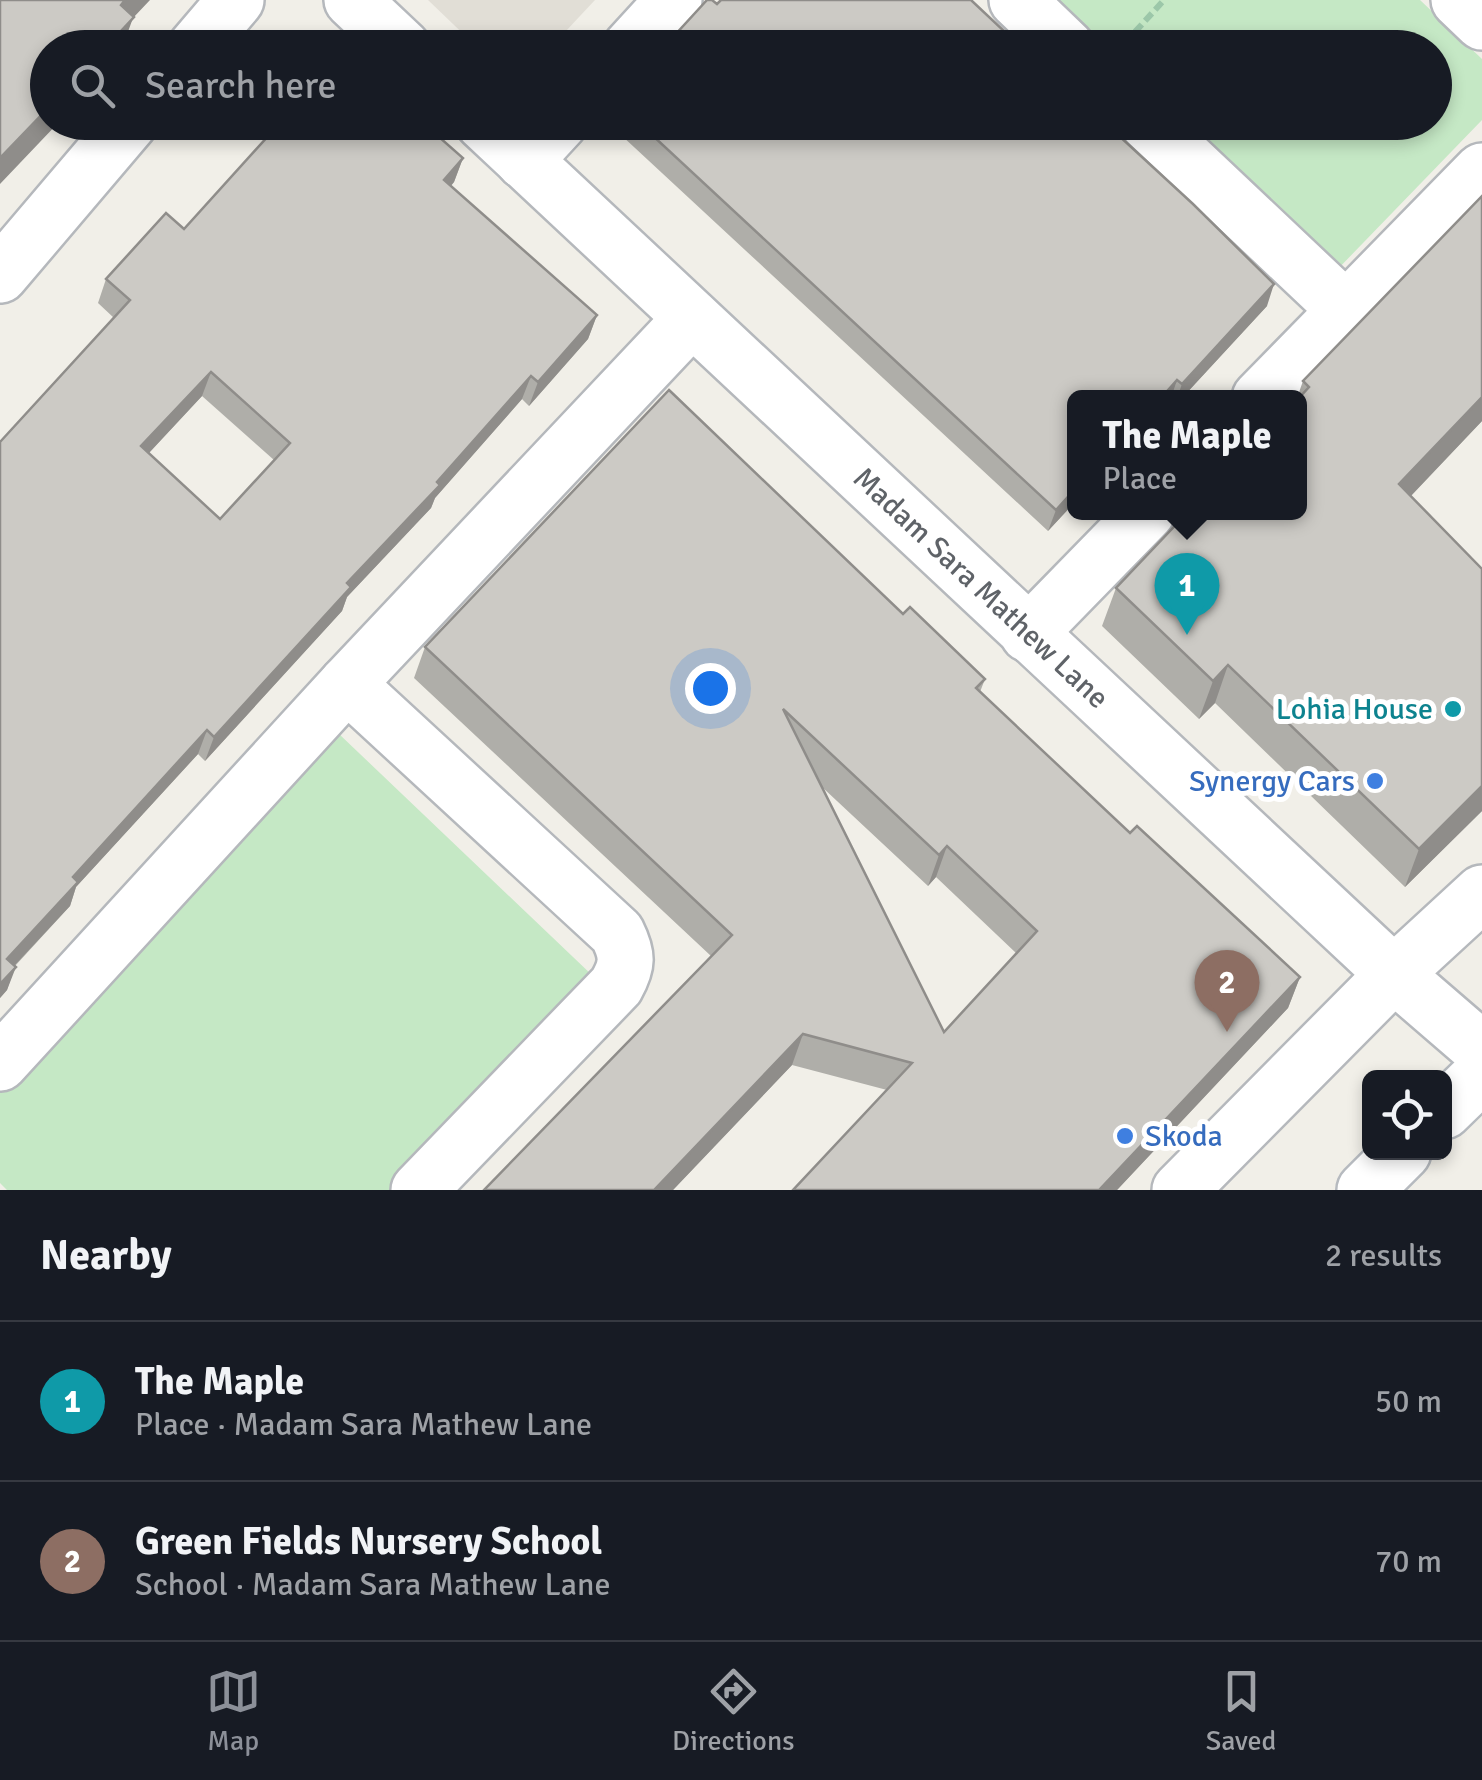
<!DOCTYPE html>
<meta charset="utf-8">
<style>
:root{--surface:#171b24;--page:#20242c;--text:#f1f3f6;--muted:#9ea1a6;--line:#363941;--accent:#8c9099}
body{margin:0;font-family:Signika,sans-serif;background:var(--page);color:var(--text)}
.controls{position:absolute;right:30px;bottom:30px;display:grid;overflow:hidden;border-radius:15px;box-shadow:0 5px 15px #0003}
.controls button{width:90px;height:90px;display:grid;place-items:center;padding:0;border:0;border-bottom:2px solid var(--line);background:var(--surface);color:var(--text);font:50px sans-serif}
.you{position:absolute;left:710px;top:688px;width:35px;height:35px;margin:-25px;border:8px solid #fff;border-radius:50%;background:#1a73e8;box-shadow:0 0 0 15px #1a73e833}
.badge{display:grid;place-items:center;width:65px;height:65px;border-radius:50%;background:var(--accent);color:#fff;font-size:32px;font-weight:700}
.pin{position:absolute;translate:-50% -82px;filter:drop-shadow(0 2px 5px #0008)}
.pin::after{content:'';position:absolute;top:52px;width:35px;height:30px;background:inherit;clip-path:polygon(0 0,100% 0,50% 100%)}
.popup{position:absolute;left:1067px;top:390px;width:240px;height:130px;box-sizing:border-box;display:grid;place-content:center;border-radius:15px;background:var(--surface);filter:drop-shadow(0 2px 8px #0005);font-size:32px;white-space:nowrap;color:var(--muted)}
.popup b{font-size:38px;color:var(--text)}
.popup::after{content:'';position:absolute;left:50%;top:100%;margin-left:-20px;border:20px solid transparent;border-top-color:var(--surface)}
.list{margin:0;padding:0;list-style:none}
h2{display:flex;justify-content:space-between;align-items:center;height:130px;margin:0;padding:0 40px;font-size:42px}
h2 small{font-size:32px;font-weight:400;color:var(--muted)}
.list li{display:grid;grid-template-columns:65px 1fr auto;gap:30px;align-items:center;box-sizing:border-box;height:160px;padding:0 40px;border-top:2px solid var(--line)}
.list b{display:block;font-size:38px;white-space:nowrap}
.list p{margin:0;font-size:32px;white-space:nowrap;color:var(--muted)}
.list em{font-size:32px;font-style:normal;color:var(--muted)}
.icon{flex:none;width:55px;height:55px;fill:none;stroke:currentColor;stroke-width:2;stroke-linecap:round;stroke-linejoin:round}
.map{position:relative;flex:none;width:1482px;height:1190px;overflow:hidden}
.search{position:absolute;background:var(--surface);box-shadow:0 5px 15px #0003;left:30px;right:30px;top:30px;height:110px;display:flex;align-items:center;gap:25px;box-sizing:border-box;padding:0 35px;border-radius:55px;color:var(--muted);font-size:38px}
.sheet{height:450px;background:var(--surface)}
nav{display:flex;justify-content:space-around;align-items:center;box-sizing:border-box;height:140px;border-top:2px solid var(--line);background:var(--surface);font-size:28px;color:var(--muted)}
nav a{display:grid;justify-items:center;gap:5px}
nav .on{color:var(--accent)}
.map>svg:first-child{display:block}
.education{fill:#e1ded6}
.green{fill:#c5e8c5}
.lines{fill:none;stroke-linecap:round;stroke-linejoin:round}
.street-casing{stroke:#b5b8bc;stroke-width:60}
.secondary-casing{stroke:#b6babf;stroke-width:60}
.path{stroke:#9cc7a9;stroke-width:6;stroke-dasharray:10 5;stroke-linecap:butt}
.street{stroke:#fff;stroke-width:55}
.secondary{stroke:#fff;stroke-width:55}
.wall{fill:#afaea9;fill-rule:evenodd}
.shaded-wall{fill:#8f8d8a}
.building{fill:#cccac5;stroke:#8f8d8a;stroke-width:2.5;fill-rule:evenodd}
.culture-dot{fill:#0f9aa8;stroke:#fff;stroke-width:4}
.shop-dot{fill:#3f7fe0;stroke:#fff;stroke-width:4}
.labels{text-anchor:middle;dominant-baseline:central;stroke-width:10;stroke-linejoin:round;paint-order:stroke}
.street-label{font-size:30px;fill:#5f6368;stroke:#fff}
.culture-label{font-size:30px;fill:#0d838f;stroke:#fff;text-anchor:end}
.shop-label{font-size:30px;fill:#366cbe;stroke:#fff;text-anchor:end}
</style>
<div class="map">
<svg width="1482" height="1190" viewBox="0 0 1482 1190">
<rect width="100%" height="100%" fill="#f1efe8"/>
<path class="education" d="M428 0H595L551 47 478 48Z"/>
<path class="green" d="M1048 0H1420L1482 59V120L1334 273 1177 123 1434 122V48L1098 47Z
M338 733 594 977 390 1190H7L0 1183V1086Z"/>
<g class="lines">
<g class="street-casing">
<g id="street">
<path d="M352 0 403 48"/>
<path d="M1017 0 1067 48"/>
<path d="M1459 0 1482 22"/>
<path d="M195 48 236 0"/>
<path d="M630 48 674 0"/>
<path id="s1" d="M483 122 1394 974 1482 1050"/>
<path d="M1147 122 1346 310"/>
<path d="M524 161 560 122"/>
<path d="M0 275 130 122"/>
<path d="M1260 398 1482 171"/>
<path d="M1028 634 1147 512"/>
<path d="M347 684 617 933C628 955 628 965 616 986L419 1190"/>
<path d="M0 1063 347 684 692 318"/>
<path d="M1180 1190 1394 974 1482 893"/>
</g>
</g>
<g class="secondary-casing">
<path id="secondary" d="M1444 1111 1482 1074
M1365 1190 1403 1152"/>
</g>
<path class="path" d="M1125 43 1164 0"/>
<use href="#street" class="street"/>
<use href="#secondary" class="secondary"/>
</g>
<path class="wall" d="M607 122H1104L1267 306 1182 398H1074V503L1048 531Z
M267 132 463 158 454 182 451 186 597 315 588 339 529 406 522 399 435 498 431 508 347 597 342 611 205 761 198 754 76 887 70 906 15 966 7 990 0 998V442L114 318 98 303 106 279 184 229 264 141ZM202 396 274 460 220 519 149 453Z
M1482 196V421L1411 496 1482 569V811L1405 887 1215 703 1199 719 1102 626 1116 588 1300 398H1297L1303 381Z
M903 614 985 679 980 692 1130 833 1300 977 1288 1008 1117 1190H793L887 1090 792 1065 673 1190H484L711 956 414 678 425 647ZM822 787 928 886 936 877 1016 953 944 1032Z"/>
<path class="shaded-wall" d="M125 0H150L133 18 122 48H105L121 5Z
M48 108V122H59L0 184V158Z
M463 158 454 182 435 204 444 180Z
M1274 284 1267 306 1182 398H1177L1182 384Z
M597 315 588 339 529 406 538 382Z
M211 372 202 396 133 470 141 446Z
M531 376 522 399 435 498 431 508 347 597 342 611 205 761 214 737 347 583Z
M1177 380 1171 398H1161Z
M1482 397V421L1386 522 1399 484Z
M1074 490V503L1048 531 1056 510Z
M1228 665 1215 703 1199 719 1213 681Z
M207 730 198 754 76 887 70 906 0 981 7 959 73 877Z
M1482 786V811L1405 887 1419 849Z
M947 846 936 877 928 886 939 855Z
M16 967 7 990 0 998V984Z
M1300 977 1288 1008 1117 1190H1099Z
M803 1034 792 1065 673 1190H654Z"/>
<path class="building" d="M0 0H125L121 5 134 17 105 48H48V108L0 158Z
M707 0H712L717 4 721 0H971L1022 48H663Z
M275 122H422L463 158 444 180 597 315 538 382 531 376 437 482 440 485 347 583 351 587 214 737 207 730 73 877 78 882 7 959 16 967 0 984V442L130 300 106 279 166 213 184 229 270 134 267 132ZM211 372 290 443 220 519 141 446Z
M638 122H1104L1193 204 1274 284 1182 384 1177 380 1161 398H1074V490L1056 510Z
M1482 196V397L1399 484 1482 569V786L1419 849 1228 665 1213 681 1116 588 1188 512H1300L1299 398 1309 387 1303 381Z
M669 390 903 614 910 607 985 679 976 688 1130 833 1137 826 1300 977 1099 1190H793L912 1063 803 1034 654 1190H484L732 935 425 647ZM783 709 939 855 947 846 1037 931 944 1032Z"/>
<circle class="culture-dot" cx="1453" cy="709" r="10"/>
<g class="shop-dot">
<circle cx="1375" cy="781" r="10"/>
<circle cx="1125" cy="1136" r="10"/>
</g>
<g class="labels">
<g class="street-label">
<text stroke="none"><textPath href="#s1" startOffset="682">Madam Sara Mathew Lane</textPath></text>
</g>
<g class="culture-label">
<text x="1433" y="709">Lohia House</text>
</g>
<g class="shop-label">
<text x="1355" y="781">Synergy Cars</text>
<text x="1145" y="1136" text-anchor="start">Skoda</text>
</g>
</g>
</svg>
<div class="controls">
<button><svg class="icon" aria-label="locate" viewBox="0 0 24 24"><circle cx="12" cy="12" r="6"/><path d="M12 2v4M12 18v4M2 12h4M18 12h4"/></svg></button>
</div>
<div class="you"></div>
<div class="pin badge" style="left:1187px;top:635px;background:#0f9aa8">1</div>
<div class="popup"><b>The Maple</b>Place</div>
<div class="pin badge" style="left:1227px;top:1032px;background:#8d6e63">2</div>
<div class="search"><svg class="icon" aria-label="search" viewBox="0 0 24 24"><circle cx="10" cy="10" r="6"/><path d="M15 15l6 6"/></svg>Search here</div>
</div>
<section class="sheet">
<h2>Nearby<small>2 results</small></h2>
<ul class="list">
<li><span class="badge" style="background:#0f9aa8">1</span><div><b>The Maple</b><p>Place · Madam Sara Mathew Lane</p></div><em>50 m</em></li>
<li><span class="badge" style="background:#8d6e63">2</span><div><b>Green Fields Nursery School</b><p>School · Madam Sara Mathew Lane</p></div><em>70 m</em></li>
</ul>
</section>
<nav>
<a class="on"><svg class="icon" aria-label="map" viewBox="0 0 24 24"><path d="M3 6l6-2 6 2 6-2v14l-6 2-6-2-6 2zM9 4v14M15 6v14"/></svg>Map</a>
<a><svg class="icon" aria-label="directions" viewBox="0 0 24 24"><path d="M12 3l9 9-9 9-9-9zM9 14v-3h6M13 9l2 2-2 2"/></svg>Directions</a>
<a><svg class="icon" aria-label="saved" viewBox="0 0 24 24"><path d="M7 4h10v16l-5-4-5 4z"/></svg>Saved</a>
</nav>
